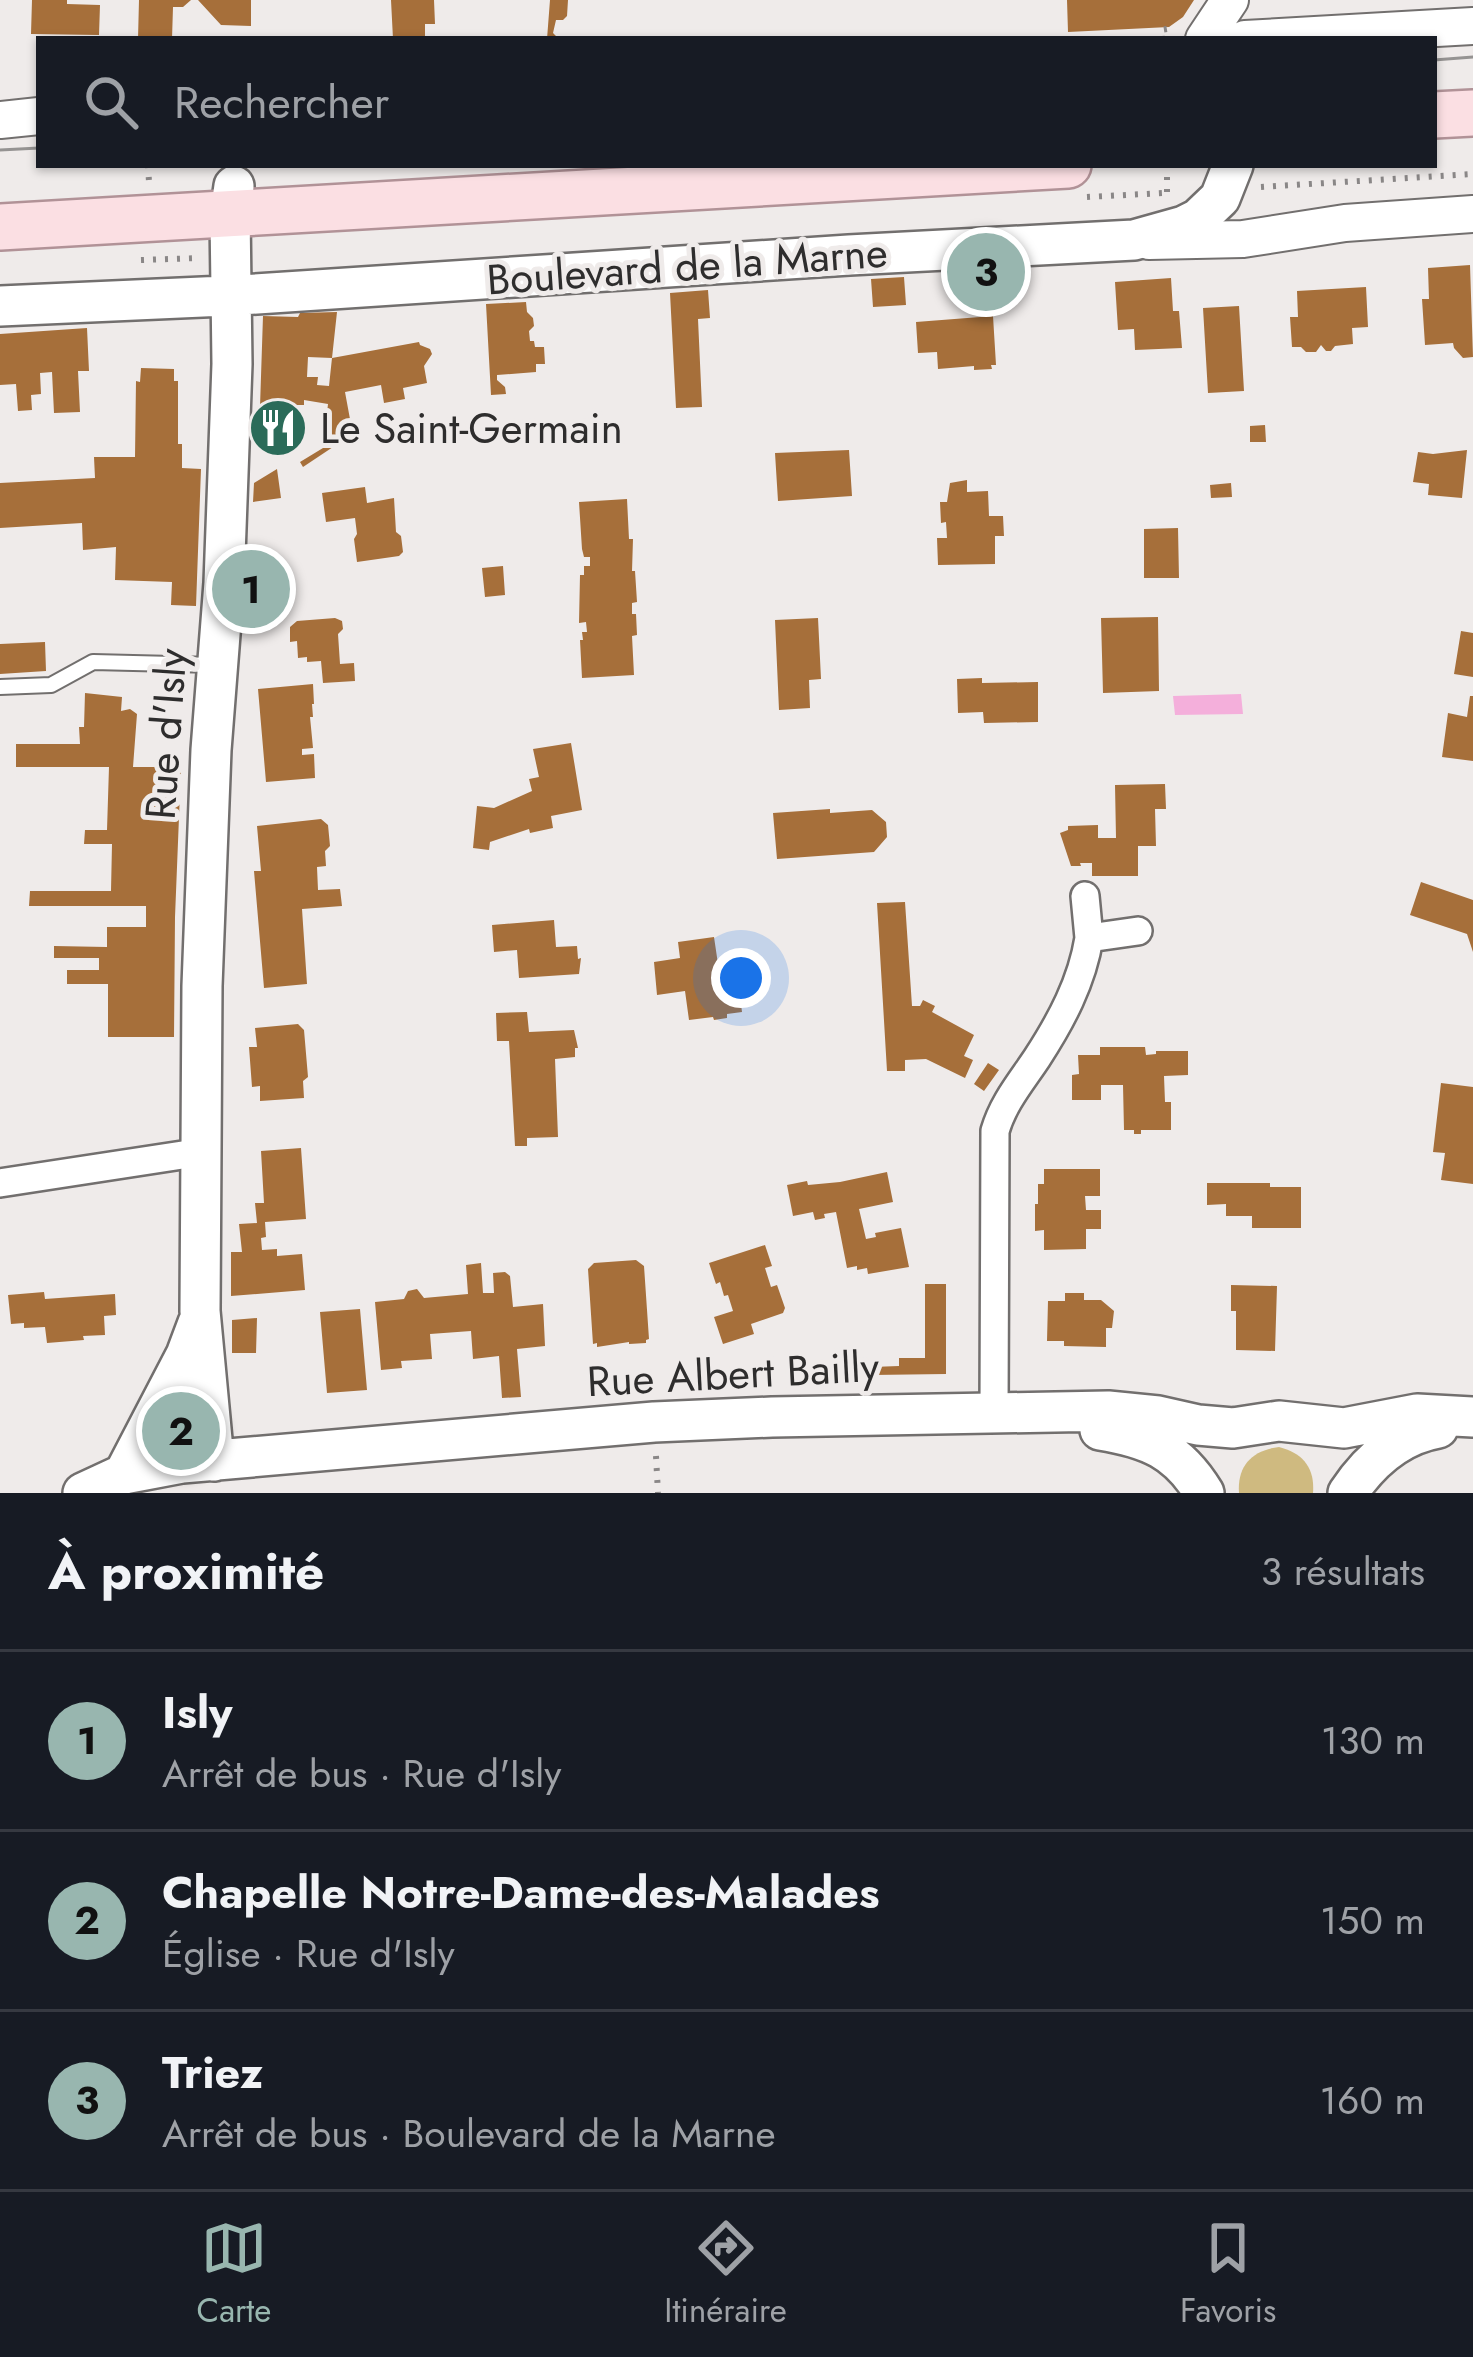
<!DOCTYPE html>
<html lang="fr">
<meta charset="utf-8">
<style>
:root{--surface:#171b24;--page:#242831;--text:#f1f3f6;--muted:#9ea1a6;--line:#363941;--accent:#98b6af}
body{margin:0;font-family:Jost,sans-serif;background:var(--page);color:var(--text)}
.you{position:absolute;left:741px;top:978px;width:42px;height:42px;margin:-30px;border:9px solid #fff;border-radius:50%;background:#1a73e8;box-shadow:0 0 0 18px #1a73e833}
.badge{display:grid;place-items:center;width:78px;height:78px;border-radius:50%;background:var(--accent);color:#111;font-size:39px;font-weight:700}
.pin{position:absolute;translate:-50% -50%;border:6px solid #fff;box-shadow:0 3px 12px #0006}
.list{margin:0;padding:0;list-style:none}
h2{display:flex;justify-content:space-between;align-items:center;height:156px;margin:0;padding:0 48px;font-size:51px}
h2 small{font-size:39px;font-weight:400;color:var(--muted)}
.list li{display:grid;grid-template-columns:78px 1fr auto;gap:36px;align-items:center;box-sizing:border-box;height:180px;padding:0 48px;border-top:3px solid var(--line)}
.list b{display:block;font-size:45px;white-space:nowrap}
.list p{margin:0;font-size:39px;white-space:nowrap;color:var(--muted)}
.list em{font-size:39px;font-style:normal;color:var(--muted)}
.icon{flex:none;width:66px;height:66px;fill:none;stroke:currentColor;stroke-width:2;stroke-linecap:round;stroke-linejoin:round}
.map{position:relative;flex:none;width:1473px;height:1493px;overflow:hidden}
.search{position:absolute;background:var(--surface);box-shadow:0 3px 9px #0004;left:36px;right:36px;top:36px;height:132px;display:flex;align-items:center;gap:30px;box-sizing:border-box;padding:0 42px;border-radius:0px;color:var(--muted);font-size:45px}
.sheet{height:696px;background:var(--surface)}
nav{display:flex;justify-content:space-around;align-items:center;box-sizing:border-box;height:168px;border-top:3px solid var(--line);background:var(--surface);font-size:33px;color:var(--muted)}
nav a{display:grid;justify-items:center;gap:6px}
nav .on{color:var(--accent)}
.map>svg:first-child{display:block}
.green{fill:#cfba80}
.water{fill:#f4afdb}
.building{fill:#a66f3a}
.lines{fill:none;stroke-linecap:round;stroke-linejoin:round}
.service-casing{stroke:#726f6e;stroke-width:18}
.minor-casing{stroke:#726f6e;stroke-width:32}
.tertiary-casing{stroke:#726f6e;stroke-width:40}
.secondary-casing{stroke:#726f6e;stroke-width:44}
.primary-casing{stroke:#b19297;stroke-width:50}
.path{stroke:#8a8787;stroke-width:6;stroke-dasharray:3 9;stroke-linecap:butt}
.service{stroke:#fff;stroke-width:14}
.minor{stroke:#fff;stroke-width:27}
.tertiary{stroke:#fff;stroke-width:36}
.secondary{stroke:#fff;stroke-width:39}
.primary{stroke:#fbdfe3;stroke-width:45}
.tram{stroke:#959392;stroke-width:3}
.labels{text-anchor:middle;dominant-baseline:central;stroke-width:10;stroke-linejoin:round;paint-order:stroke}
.street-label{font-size:42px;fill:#2e2d2d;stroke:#efebea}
.poi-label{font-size:42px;fill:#2e2d2d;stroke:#efebea;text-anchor:start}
</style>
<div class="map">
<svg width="1473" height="1493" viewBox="0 0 1473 1493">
<rect width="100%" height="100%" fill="#efebea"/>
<path class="green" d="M1279 1447C1303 1453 1315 1468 1313 1493H1239C1237 1466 1252 1450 1279 1447Z"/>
<path class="water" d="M1241 694 1243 714 1175 715 1173 696Z"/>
<path class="building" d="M32 0H67V4L100 5 99 35 31 34Z
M139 0H191L183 7H173L172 39H138Z
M198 0H251V26L221 25Z
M391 0H434L435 24H425V39H393Z
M550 0H568L567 16 563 20H556L553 33 559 39H547Z
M1067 0H1194L1183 17 1169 27 1068 32Z
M1470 265 1473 357 1463 358 1454 348 1453 343 1425 345 1422 299H1429L1428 268Z
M904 277 906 305 873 307 871 279Z
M1171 278 1173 311H1179L1182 348 1135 350 1134 329 1118 330 1115 282Z
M1366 287 1368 327 1352 328 1353 344 1335 346 1331 351H1326L1321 345 1316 352H1306L1301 347H1292L1290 317H1298L1297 291Z
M708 290 710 318 698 319 702 407 676 408 670 293Z
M526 302 527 312 533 318 534 326 529 331 530 341H534L535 347H544L545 364H536V372L497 375V380L505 387 506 394 491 395 486 304Z
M1239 306 1244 391 1208 393 1203 308Z
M337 312 332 358 308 357 307 377H318L317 385 329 386 332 358 419 342 420 345 430 349 432 354 424 366 427 383 403 388 405 399 384 403 381 385 345 392 352 430 330 443 333 447 303 467 300 462 323 448 328 404 304 400V405H295V431L275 450 259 437 263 316 298 317 300 313Z
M993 316 996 365H991L992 369 974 370V366L938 369 937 352 918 353 916 322Z
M87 328 89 371H78L80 412 54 413 52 372 40 373 41 394 31 395 32 410 18 411 16 384 0 385V334Z
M141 368 174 369V381H178V444H182V468L201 469 196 606 171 605 172 582 115 580 116 547 83 550 82 523 0 528V483L95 478 94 457H135L136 381 140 382Z
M1265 425 1266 442H1250V426Z
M849 450 852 496 778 501 775 453Z
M1467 450 1462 498 1428 495 1429 484 1413 482 1418 452 1433 454Z
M277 469 281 498 253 502 254 483Z
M967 480V492L988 491 989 516H1003L1004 536H995V564L938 565 937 538H947L946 522 941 523 940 502H947L950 483Z
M1231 483 1232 497 1211 498 1210 485Z
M365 487 367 503 394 498 396 532 401 536 403 552 399 556 357 562 354 539 357 534 355 518 326 522 322 493Z
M627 499 629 539H633L632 571H635L637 602 632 603V614H636L637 635 632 636 634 675 582 678 580 640H583L582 632H587L586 622 579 623 580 575H584V566H590V557H584L582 549 579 502Z
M1178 528 1179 578H1144V529Z
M503 566 505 595 485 597 482 568Z
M1158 617 1159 691 1103 693 1101 618Z
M335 618 342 621 343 629 338 634 340 664 354 663 355 681 323 683 321 661 307 662V657L298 658 297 641 290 642V627L297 621Z
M818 618 821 679 809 680 810 708 779 710 775 620Z
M1461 631 1473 633V677L1454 674Z
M45 642 46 671 0 674V644Z
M982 678V683L1038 682V722L984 723 983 712 958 713 957 679Z
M313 684 314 704H312L313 717H310L313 748 302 749V755L314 754 315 778 266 782 258 689Z
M85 693 122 697 121 711 130 709 137 714 133 767H181L175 917 174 1037H108V984H67V970H99V958H54V946L107 947V927H146V906H29L30 891H111L112 844H84L85 830H107L109 767H16V744H80L79 727H84Z
M1470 696H1473V761L1442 757 1448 713 1467 717Z
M571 743 582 810 551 816 553 828 530 833 529 829 490 842 489 850 473 848 477 806 494 808 532 791 529 779 539 777 533 749Z
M1165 784 1166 809H1155L1156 846H1138V876H1092V863H1080L1081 866H1071L1060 833 1068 830V826L1098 825V838H1116L1115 785Z
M830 809V813L872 810 886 822 887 837 874 852 777 859 773 813Z
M321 819 328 825 330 846 325 851 326 866 317 867 318 890 340 889 342 906 302 909 307 984 264 988 254 871H261L257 826Z
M1421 882 1473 900V952L1467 934 1410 915Z
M905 902 912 1006H920L923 1000 935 1006 932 1012 974 1035 964 1056 973 1060 965 1078 926 1059 905 1060V1071H887L877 903Z
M554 920 556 947 577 946 578 959 581 958 579 974 519 978 517 950 494 952 492 925Z
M714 937 722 991 739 988 742 1012 727 1014V1018L714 1020 713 1017 689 1020 685 991 657 995 654 962 680 958 678 942Z
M527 1012 529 1032 574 1030 578 1048H575V1057L555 1059 558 1137 527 1138V1146H515L509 1041H497L496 1013Z
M298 1024 304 1030 308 1077 303 1081 304 1098 260 1101V1086L252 1087 249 1047H257L255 1028Z
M1100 1047H1145L1146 1055 1156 1054V1051H1188V1075L1164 1076 1165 1102H1171V1130H1141V1134H1134V1130H1124L1123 1085H1101V1100H1072V1075L1079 1074 1078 1055H1100Z
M988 1063 999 1070 984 1091 974 1084Z
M1441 1083 1473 1087V1184L1441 1180 1445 1153 1433 1152Z
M301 1148 306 1219 265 1222 266 1237 261 1238 262 1250 277 1249V1256L302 1254 305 1290 231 1296V1252H242L239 1224 257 1223 255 1203H264L261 1151Z
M1044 1169H1100V1196H1085L1086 1210H1101V1229H1086V1249L1044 1250V1230L1035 1231V1204H1038V1184H1044Z
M887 1172 893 1202 859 1209 866 1239 876 1237 875 1233 901 1228 909 1267 868 1274 867 1268 857 1270V1266L847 1268 836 1212 824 1214 825 1218 815 1220 813 1212 793 1216 787 1185 807 1181 808 1185 840 1182Z
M1207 1183H1270V1187H1301V1228H1252V1216H1226V1204L1207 1205Z
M765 1245 772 1266 765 1268 771 1287 777 1285 785 1308 783 1313 751 1324 754 1334 723 1344 714 1317 733 1311 728 1295 724 1296 720 1282 716 1284 709 1263Z
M636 1260 644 1266 649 1339 646 1340V1343L629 1344V1342L597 1347V1343L593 1344 588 1269 594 1263Z
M481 1263 483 1293H494L493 1273 505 1272 510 1276 513 1307 543 1304 545 1346 517 1349 521 1397 502 1398 499 1356 473 1359 471 1331 430 1334 432 1359 401 1361 402 1368 381 1370 375 1302 404 1299 408 1291 417 1289 424 1298 468 1294 466 1265Z
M925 1284H946V1374L872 1375V1367L899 1366V1358H925Z
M1231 1285 1277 1286 1275 1351 1236 1350V1311H1231Z
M44 1292 45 1299 115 1294 116 1315 104 1316 105 1335 83 1336 84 1340 47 1343 45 1327 24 1328V1323L11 1324 8 1295Z
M1065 1293H1084V1300H1101L1114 1311 1112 1328H1106V1347L1064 1346V1341H1047L1048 1301H1065Z
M360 1309 367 1390 327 1393 320 1312Z
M257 1318 256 1353H232V1320Z
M176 1413H185L191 1420 192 1441 171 1442 170 1420Z"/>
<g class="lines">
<g class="service-casing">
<path id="service" d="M0 687 51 685 93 662 214 665"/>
</g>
<g class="minor-casing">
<path id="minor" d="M1085 896 1089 938
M0 1183 202 1152
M994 1415 995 1131C1003 1103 1021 1082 1037 1058 1061 1021 1082 982 1089 938L1138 931"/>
</g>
<g class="tertiary-casing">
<path id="tertiary" d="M1204 39 1230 0
M1245 39 1473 26
M0 120 39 116
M1149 241 1243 239 1345 223 1473 214"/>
</g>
<g class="secondary-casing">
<path id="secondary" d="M0 306 225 296 849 255 1134 240 1184 226 1198 219 1220 198 1233 165
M1100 1430C1149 1438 1178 1450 1204 1493
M214 1461 200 1311 202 986 211 750 224 583 232 364 230 214 234 186
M124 1474 186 1355 198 1323
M83 1493 124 1474 182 1463 654 1422 772 1417 1108 1411 1158 1416 1198 1425 1233 1428 1279 1421 1344 1428 1417 1414 1473 1417
M1348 1493C1370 1460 1398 1435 1438 1428"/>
</g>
<g class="primary-casing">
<path id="primary" d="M1434 115 1473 113
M0 227 1068 165"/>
</g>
<path class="path" d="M1162 39 1161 30 1173 28
M148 165 149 182
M1167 165V197
M1261 187 1473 174
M1087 197 1164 193
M141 260 200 258
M656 1456 658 1493"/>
<use href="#service" class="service"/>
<use href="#minor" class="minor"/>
<use href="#tertiary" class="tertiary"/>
<use href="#secondary" class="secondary"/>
<use href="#primary" class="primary"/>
<path class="tram" d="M1434 60 1473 57
M0 150 39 148"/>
</g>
<defs>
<g id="restaurant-disc" transform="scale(3)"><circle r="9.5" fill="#2b6b59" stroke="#efebea"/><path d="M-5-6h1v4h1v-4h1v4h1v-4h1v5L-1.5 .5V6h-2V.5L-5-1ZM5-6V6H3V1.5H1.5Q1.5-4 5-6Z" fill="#fff"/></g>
</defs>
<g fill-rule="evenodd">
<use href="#restaurant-disc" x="278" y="428"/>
</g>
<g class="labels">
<g class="street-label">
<text transform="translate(687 266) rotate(-4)">Boulevard de la Marne</text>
<text transform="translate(166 734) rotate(-86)">Rue d'Isly</text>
<text transform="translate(733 1374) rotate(-3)">Rue Albert Bailly</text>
</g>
<g class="poi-label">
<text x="320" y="428">Le Saint-Germain</text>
</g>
</g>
</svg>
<div class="you"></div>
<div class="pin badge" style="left:251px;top:589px">1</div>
<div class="pin badge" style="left:181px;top:1431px">2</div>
<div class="pin badge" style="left:986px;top:272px">3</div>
<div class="search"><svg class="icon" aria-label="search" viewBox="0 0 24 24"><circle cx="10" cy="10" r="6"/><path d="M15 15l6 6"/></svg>Rechercher</div>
</div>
<section class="sheet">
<h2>À proximité<small>3 résultats</small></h2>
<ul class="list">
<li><span class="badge">1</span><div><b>Isly</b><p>Arrêt de bus · Rue d'Isly</p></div><em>130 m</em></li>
<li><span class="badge">2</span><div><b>Chapelle Notre-Dame-des-Malades</b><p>Église · Rue d'Isly</p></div><em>150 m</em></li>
<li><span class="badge">3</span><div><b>Triez</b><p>Arrêt de bus · Boulevard de la Marne</p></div><em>160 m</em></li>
</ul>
</section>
<nav>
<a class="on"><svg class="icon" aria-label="map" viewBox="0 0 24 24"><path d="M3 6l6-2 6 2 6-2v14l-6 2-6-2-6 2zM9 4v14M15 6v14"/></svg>Carte</a>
<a><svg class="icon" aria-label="directions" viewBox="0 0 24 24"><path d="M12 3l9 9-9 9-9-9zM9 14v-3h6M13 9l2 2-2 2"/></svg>Itinéraire</a>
<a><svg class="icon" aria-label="saved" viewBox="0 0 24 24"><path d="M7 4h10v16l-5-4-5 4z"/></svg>Favoris</a>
</nav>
